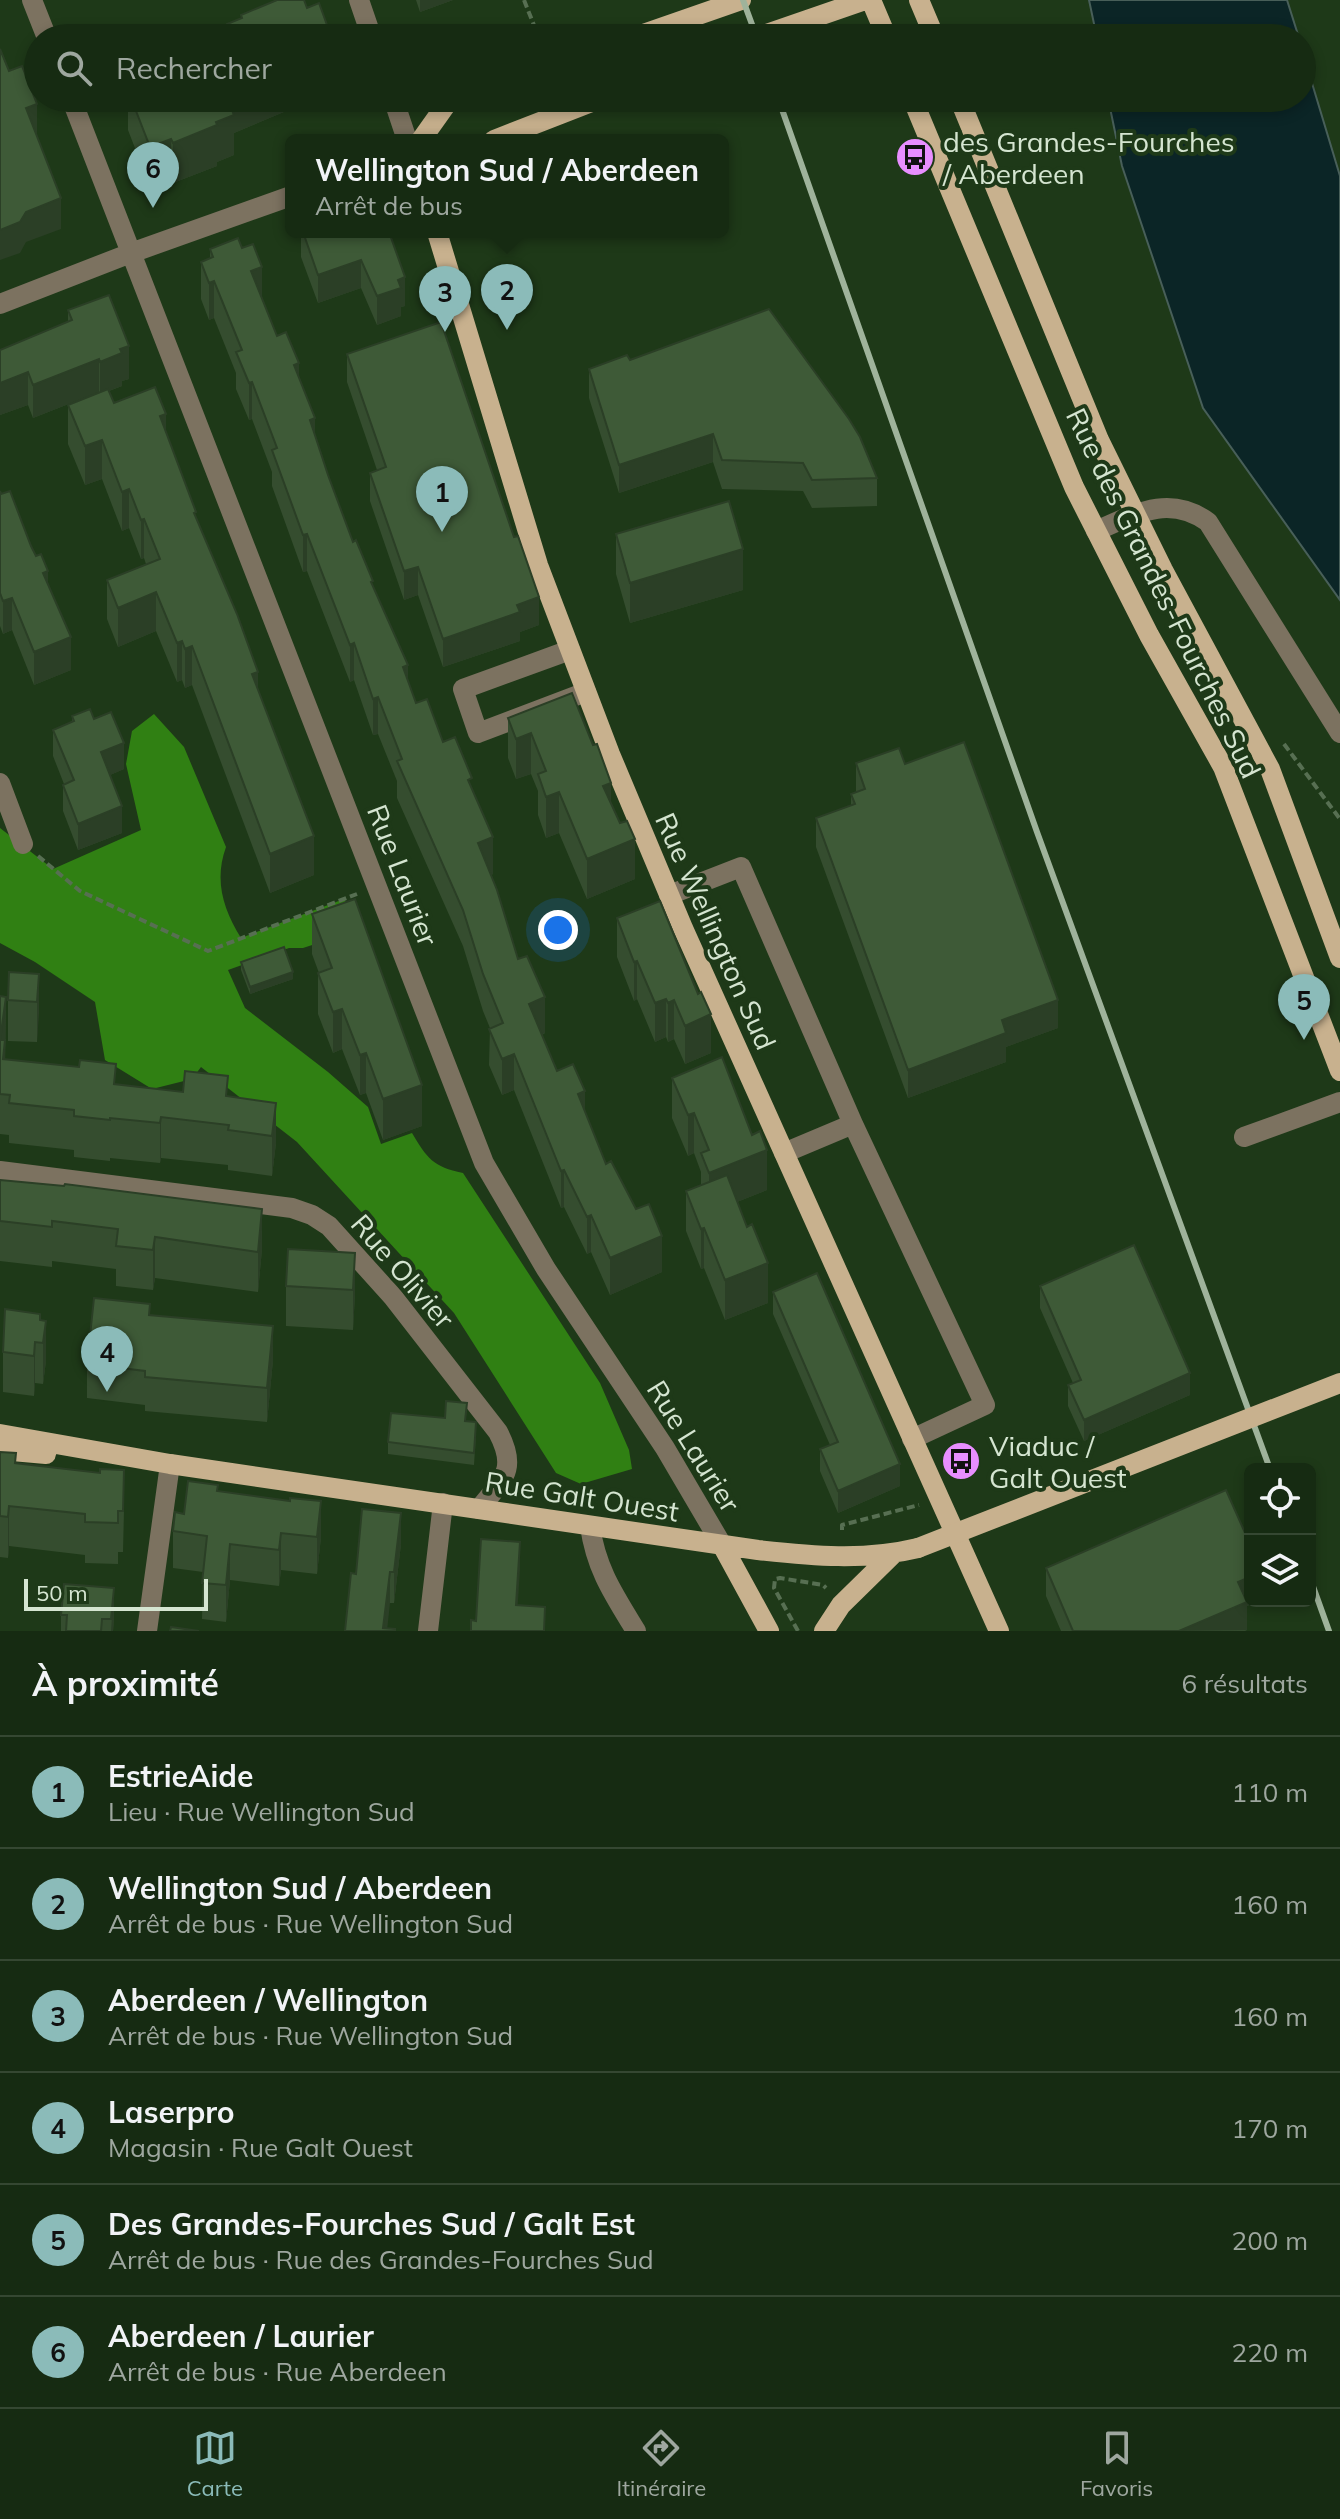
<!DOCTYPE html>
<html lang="fr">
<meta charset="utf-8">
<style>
:root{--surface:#162b12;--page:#233720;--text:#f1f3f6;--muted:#9ea79f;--line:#354732;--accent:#8bbbb9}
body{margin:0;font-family:Mulish,sans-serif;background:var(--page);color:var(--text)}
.controls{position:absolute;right:24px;bottom:24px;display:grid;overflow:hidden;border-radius:12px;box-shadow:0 4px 12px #0003}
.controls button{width:72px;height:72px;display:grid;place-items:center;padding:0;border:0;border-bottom:2px solid var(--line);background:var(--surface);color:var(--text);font:40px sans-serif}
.scale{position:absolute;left:24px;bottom:20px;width:184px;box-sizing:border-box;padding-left:8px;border:4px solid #d5e5d1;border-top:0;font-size:22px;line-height:28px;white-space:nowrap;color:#d5e5d1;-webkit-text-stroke:6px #1e3918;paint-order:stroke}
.you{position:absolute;left:558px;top:930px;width:28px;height:28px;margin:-20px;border:6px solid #fff;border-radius:50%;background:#1a73e8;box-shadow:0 0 0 12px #1a73e833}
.badge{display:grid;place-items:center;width:52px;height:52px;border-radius:50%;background:var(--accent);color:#111;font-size:26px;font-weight:700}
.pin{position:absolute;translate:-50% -66px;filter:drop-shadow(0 2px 4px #0008)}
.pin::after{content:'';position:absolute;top:42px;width:28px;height:24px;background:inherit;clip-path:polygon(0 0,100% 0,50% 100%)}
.popup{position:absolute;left:285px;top:134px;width:444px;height:104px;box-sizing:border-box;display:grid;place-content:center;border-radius:12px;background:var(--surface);filter:drop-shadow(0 2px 6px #0005);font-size:26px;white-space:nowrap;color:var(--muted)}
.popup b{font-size:30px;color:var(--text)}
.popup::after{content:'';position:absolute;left:50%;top:100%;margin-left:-16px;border:16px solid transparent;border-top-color:var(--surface)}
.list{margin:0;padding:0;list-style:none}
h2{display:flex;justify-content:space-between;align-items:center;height:104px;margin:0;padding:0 32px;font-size:34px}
h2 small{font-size:26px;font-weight:400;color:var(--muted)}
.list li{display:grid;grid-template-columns:52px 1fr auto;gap:24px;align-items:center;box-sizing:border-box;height:112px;padding:0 32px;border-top:2px solid var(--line)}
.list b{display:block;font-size:30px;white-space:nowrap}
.list p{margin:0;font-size:26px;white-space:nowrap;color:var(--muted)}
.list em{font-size:26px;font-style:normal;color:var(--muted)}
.icon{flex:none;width:44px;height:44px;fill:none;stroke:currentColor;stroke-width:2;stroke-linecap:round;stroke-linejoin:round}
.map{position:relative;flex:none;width:1340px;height:1631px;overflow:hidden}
.search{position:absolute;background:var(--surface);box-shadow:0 4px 12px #0003;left:24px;right:24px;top:24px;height:88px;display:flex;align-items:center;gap:20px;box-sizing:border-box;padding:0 28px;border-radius:44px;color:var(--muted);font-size:30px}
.sheet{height:776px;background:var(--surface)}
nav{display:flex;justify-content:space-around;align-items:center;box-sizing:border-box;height:112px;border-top:2px solid var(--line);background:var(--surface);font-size:22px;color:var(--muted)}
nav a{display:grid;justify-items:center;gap:4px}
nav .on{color:var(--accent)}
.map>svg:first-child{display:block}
.forest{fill:#308013}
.water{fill:#0b2526;stroke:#485f59;stroke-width:2}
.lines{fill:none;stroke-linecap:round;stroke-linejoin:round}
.path{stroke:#576f52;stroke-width:4;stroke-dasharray:8 4;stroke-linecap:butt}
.minor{stroke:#7c7260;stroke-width:20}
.major{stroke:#c8b18e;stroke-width:20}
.rail{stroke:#9fb39b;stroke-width:6}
.major-bridge{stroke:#c8b18e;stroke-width:20}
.wall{fill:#354d2f}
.shaded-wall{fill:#2b3f26}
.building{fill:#3e5a37;stroke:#2b3f26;stroke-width:2}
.labels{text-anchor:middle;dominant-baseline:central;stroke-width:8;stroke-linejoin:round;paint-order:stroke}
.poi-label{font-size:28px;fill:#d5e5d1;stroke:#1e3918;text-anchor:start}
.street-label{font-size:28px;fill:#d5e5d1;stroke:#1e3918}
</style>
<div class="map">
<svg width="1340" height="1631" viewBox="0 0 1340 1631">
<rect width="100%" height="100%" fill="#1e3918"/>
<path class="forest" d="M154 714 184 747 226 847C214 880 223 909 241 938L344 899 361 929 303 948H289L228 970 245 1008 328 1072 368 1107 381 1144 412 1133C427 1158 433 1167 463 1173L600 1383 629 1450 632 1469 581 1484 556 1473 454 1313 297 1142 201 1067 192 1079 152 1089 105 1060 95 1002 35 962 0 943V828L53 869 141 830 126 764 132 731Z"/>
<path class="water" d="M1089 0H1287L1299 38H1097Z
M1302 50 1340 176V600L1203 408 1122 166 1108 98H1302Z"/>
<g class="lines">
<path class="path" d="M524 0 539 38
M1284 744 1340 819
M38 856 80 891 208 951 357 894
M842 1530V1525L919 1505
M798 1631 774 1588 775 1579 780 1578 823 1585 826 1588"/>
<path class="minor" d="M32 0 47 38
M359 0 372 38
M71 98 484 1163 546 1269 665 1448 722 1545
M393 98 407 140
M0 304 131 253 291 196
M1096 531C1135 514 1169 494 1208 522L1340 733
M570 650 463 689 478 733 586 692
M0 783 23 844
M669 895 741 867 853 1124 784 1153
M853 1124 985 1405 912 1439
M1244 1137 1340 1102
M0 1171 292 1208 312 1215 329 1226 393 1297 498 1432C518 1470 503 1479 479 1509
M590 1526C596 1569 614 1595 636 1631
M147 1631 170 1464
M428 1631 443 1503"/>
<path class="major" d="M871 0 887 38
M919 0 935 38
M632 38 741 0
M755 38 865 0
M912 98 1074 487 1149 635 1223 767 1340 1071
M959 98 1099 440 1163 570 1270 769 1340 958
M421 140 448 102 459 98
M494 140 602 98
M437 232 538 565 610 754 683 928 999 1631
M0 1434 170 1464 758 1550C812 1556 865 1561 918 1548
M0 1450 46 1454
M722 1545 769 1631
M824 1631 841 1605 893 1554"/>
<path class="rail" d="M743 0 757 38
M778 98 1037 832 1270 1469
M1310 1578 1329 1631"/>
<path class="major-bridge" d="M918 1548 1340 1383"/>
</g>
<path class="wall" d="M416 0H453L420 12Z
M128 98H310V101L234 133V155L217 162V166L173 183 171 179 150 187 128 130Z
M301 232H383L405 306 401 307V316L377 325 361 288 318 303 301 257Z
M210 249 262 298 277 336 299 378 315 436 328 475 353 542 373 587 416 703 443 742 472 790 493 874 491 875 518 959 545 1033 542 1035 557 1071 585 1111 606 1164 662 1272 610 1295 591 1252 587 1254 564 1207 561 1208 514 1090 502 1095 489 1065 490 1028 483 1011 463 946 397 798V781L378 734 373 735 354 680 350 682 307 571 303 572 272 486V472L252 419 249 420 236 389V373L214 318 209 320 201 299V262L210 259Z
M68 310 129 379 122 381V386L109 391 114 403 166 431 196 520 258 690 314 875 270 893 192 685 185 688 182 680 177 682 156 631 118 647 107 619V580L146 564 144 558 141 559 129 528 122 531 102 479 85 485 68 444V405L99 392 33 418 28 405 0 415V350L68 322Z
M347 354 539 625 520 632V641L443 667 418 595 404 600 370 501V473L377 470 347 382Z
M630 360 877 478V506L812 508 803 491 722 489 713 462 619 493 589 398V369Z
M0 491 31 546 48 585 71 670 34 685 12 630 3 634 0 626Z
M616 534 743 590 630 623 616 574Z
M572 693 611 803 635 879 587 899 559 833 546 838 538 815V791L531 774 516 779 508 758V718Z
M72 716 94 719 124 769 110 775 122 833 78 850 63 811V785L64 784 53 756V730L72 722Z
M856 763 905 764 1058 1028 1006 1047V1062L908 1098 816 847V818L851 805V794L856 793Z
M312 914 422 1126 383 1140 366 1093 360 1095 342 1049 333 1053 318 1014V973H319L312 954Z
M617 918 711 1053 685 1064 674 1039 668 1042 666 1037 655 1042 637 999 634 1001 617 957Z
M241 962 293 979 250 994 241 970Z
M39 974 37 1042 8 1041V1000Z
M0 996 6 997 5 1059 116 1085 276 1103V1143L272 1176 228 1170V1165L161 1158 160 1163 110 1158V1161L74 1157V1150L9 1143V1135L0 1134Z
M672 1078 767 1190 737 1202 768 1303 725 1320 704 1268 701 1269 686 1231V1191L701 1185V1172L694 1153 688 1156 672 1118Z
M0 1180 262 1249 258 1292 155 1278 153 1290 116 1286V1269L52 1261V1267L0 1261Z
M355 1253V1294L353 1330 286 1326V1286Z
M1040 1286 1190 1395 1084 1441 1068 1406V1385L1073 1383 1040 1308Z
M773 1292 900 1486 838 1513 820 1471V1449L830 1445 773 1314Z
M40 1320 46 1361 43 1384 35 1383 34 1396 3 1392V1352Z
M273 1360 267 1422 145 1411V1405L87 1398V1364Z
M466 1421 476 1434 474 1465 388 1454V1442Z
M0 1452 16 1463 124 1510 123 1552H118V1564L85 1563V1555L9 1546 8 1558 0 1557Z
M218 1491 321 1537 317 1574 281 1570 279 1586 230 1580 226 1622 202 1619 203 1572 173 1568V1531L184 1514Z
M401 1544 394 1603H390L345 1631Z
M1046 1568 1250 1601H1259L1247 1606V1630L1245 1631H1061L1046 1596Z
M61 1615 114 1618 113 1631H61Z"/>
<path class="shaded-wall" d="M420 0H453L420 12Z
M327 25V38H320V28Z
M226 98H310V101L234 133V155L217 162V166L173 183V143L216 122Z
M37 104V135L26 139V108Z
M171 139V179L150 187V147Z
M61 198V229L26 242 20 253 0 260V230L26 212Z
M361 260V288L318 303V275Z
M262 267V304L251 271Z
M405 277V306L401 307V316L377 325V296L398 280Z
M214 281V318L209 320V283Z
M129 346V379L122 381V386L100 394V362L120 349Z
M99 359V392L33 418V385Z
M299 363V400L294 365Z
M28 372V405L0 415V383Z
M252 382V419L249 420V383Z
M166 414V453L160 416Z
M315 418V455L310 420Z
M713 434V462L619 493V465Z
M102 440V479L85 485V446Z
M129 489V528L122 531V492Z
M144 519V558L141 559V520Z
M307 534V571L303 572V535Z
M743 549V590L630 623V583Z
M418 567V595L404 600V571Z
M48 571V604L43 573Z
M156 592V631L118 647V608Z
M539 597V625L520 632V641L443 667V639L517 605Z
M12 598V630L3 634V601Z
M71 637V670L34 685V652Z
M182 641V680L177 682V643Z
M354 643V680L350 682V645Z
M192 646V685L185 688V649Z
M408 665V702L403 667Z
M258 672V711L252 674Z
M378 697V734L373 735V699Z
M531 733V774L516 779V739Z
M124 743V769L101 779V752Z
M611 783V824L603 786Z
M559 792V833L546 838V797Z
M122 806V833L78 850V824Z
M314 836V875L270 893V854Z
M493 837V874L478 880V843Z
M635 839V879L587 899V859Z
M637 961V999L634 1001V962Z
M293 972V979L250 994V987Z
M39 974V1014L37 1042V1002Z
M6 997 5 1081 0 1040Z
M545 997V1033L529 1040V1004Z
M666 999V1037L655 1042V1003Z
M674 1000V1039L668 1042V1003Z
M1058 1000V1028L1006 1047V1062L908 1098V1070L1002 1020Z
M342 1009V1049L333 1053V1012Z
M711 1014V1053L685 1064V1026Z
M366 1053V1093L360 1095V1055Z
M514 1054V1090L502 1095V1059Z
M422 1085V1126L383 1140V1099Z
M585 1091V1128L578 1094Z
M276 1103V1143L272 1176V1136Z
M694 1113V1153L688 1156V1115Z
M161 1117V1158L160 1163V1123Z
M767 1150V1190L709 1213V1173Z
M564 1170V1207L561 1208V1171Z
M262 1209V1249L258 1292V1252Z
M591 1215V1252L587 1254V1217Z
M704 1228V1268L701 1269V1229Z
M662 1236V1272L610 1295V1258Z
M155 1237V1278L153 1290V1250Z
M355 1253V1294L353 1330V1290Z
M768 1263V1303L725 1320V1280Z
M46 1321V1361L43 1384V1343Z
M273 1326V1360L267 1422V1388Z
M35 1342V1383L34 1396V1356Z
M1190 1373V1395L1084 1441V1420Z
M900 1464V1486L838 1513V1491Z
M321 1501V1537L317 1574V1537Z
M9 1506V1546L8 1558V1517Z
M401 1513V1544L394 1603V1572Z
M281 1533V1570L279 1586V1550Z
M520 1542V1570L516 1631V1605Z
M230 1544V1580L226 1622V1585Z
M390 1572V1603L387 1631H383Z
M1250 1577V1601H1259L1247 1606V1630L1179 1631 1238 1582Z
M114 1588V1618L113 1631H111Z"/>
<path class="building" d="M277 0H304L307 8 319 3 327 25 320 28 324 38H217L230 32 227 24 242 18 241 15Z
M0 49 9 71 22 66 37 104 26 108 61 198 26 212 20 222 0 230Z
M131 98H227L234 115 216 122 217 125 173 143 171 139 150 147Z
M303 232H383L384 233 389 232 405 277 398 280 401 288 377 296 361 260 318 275Z
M238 238 242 248 253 244 262 267 251 271 277 336 286 332 299 363 294 365 315 418 310 420 328 475 353 542 356 540 373 581 371 582 408 665 403 667 416 703 427 699 443 742 455 737 472 778 468 780 493 837 478 843 497 890 518 959 527 956 545 997 529 1004 557 1071 573 1064 585 1091 578 1094 606 1164 611 1161 636 1209 649 1204 662 1236 610 1258 591 1215 587 1217 564 1170 561 1171 514 1054 502 1059 489 1029 503 1023 483 974 463 910 397 761 402 759 378 697 373 699 354 643 350 645 307 534 303 535 272 450 277 448 252 382 249 383 236 352 242 350 214 281 209 283 201 262 213 257 210 249Z
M109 295 129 346 120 349 122 353 100 362 99 359 33 385 28 372 0 383V350L72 320 68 310Z
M769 309 849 419 860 437 877 478 812 480 803 463 722 460 713 434 619 465 589 369 627 355 630 360Z
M441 322 514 537 518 536 539 597 517 605 520 612 443 639 418 567 404 571 370 473 386 467 347 354Z
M155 387 166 414 160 416 196 512 194 513 237 614 258 672 252 674 314 836 270 854 192 646 185 649 182 641 177 643 156 592 118 608 107 580 160 559 144 519 141 520 129 489 122 492 102 440 85 446 68 405 108 389 114 403Z
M0 491 1 494 10 491 31 546 36 556 41 554 48 571 43 573 71 637 34 652 12 598 3 601 0 593Z
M729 501 743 549 630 583 616 534Z
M572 693 593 745 597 744 611 783 603 786 620 823 627 821 635 839 587 859 559 792 546 797 538 774 546 771 531 733 516 739 508 718Z
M90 709 94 719 111 712 124 743 101 752 122 806 78 824 63 785 74 780 53 730 74 721 72 716Z
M964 742 1058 1000 1002 1020 1006 1033 908 1070 816 818 855 804 851 794 865 789 856 763 899 748 905 764Z
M355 899 422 1085 383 1099 366 1053 360 1055 342 1009 333 1012 318 973 332 968 312 914Z
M660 901 698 994 701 992 711 1014 685 1026 674 1000 668 1003 666 999 655 1003 637 961 634 962 617 918Z
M284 947 293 972 250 987 241 962Z
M9 972 39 974 37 1002 8 1000Z
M0 996 6 997 0 1040H5L3 1059 79 1067 80 1060 116 1064 114 1084 183 1092 185 1071 228 1076 226 1096 276 1103 272 1136 228 1130 229 1125 161 1117 160 1123 110 1118V1120L74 1116V1110L9 1103 10 1095 0 1094Z
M722 1057 752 1135 760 1131 767 1150 709 1173 701 1153 709 1150 694 1113 688 1115 672 1078Z
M727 1175 747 1227 752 1224 768 1263 725 1280 704 1228 701 1229 686 1191Z
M0 1180 64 1186 65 1184 262 1209 258 1252 155 1237 153 1250 116 1246 118 1229 52 1221V1227L0 1221Z
M1134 1245 1190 1373 1084 1420 1068 1385 1081 1380 1040 1286Z
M288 1249 355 1253 353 1290 286 1286Z
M817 1273 900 1464 838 1491 820 1449 838 1442 773 1292Z
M94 1298 150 1304 149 1315 273 1326 267 1388 145 1377V1371L87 1364Z
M5 1309 40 1314V1320L46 1321 43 1343 35 1342 34 1356 3 1352Z
M446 1401 467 1403 465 1421 476 1422 474 1453 388 1442 391 1413 445 1418Z
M0 1452 16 1453 15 1463 100 1473V1469L124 1470 123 1511H118V1523L85 1522V1514L9 1506 8 1517 0 1516Z
M188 1481 218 1485 217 1491 290 1501V1498L321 1501 317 1537 281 1533 279 1550 230 1544 226 1585 202 1583 207 1536 173 1531 175 1512 184 1514Z
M1226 1490 1250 1544V1577L1238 1582 1247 1602 1179 1631H1073L1046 1568Z
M362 1509 401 1513 394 1572H390L383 1628 395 1629V1631H345L351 1573 356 1574Z
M481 1539 520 1542 516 1605 545 1607 544 1631H471V1620L476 1621Z
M64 1584 114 1588 111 1619H102L101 1631H66L67 1615H61Z
M171 1627 199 1631H170Z"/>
<defs>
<g id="bus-disc" transform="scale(2)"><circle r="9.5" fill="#e88eff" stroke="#1e3918"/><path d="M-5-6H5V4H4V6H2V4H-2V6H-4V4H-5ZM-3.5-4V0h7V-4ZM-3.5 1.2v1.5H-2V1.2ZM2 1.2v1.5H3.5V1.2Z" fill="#111"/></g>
</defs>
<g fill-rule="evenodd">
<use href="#bus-disc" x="915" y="157"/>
<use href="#bus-disc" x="961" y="1461"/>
</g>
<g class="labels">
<g class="poi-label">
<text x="943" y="141">des Grandes-Fourches<tspan x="943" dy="32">/ Aberdeen</tspan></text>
<text x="989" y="1445">Viaduc /<tspan x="989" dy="32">Galt Ouest</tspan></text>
</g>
<g class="street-label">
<text transform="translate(1164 593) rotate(64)">Rue des Grandes-Fourches Sud</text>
<text transform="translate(403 875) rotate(69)">Rue Laurier</text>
<text transform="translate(716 931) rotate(66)">Rue Wellington Sud</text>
<text transform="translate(403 1271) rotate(49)">Rue Olivier</text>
<text transform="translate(694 1446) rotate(58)">Rue Laurier</text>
<text transform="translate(582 1496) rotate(9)">Rue Galt Ouest</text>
</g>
</g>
</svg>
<div class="controls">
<button><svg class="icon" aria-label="locate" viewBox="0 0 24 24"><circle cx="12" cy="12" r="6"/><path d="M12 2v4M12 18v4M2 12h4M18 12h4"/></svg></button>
<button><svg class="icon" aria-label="layers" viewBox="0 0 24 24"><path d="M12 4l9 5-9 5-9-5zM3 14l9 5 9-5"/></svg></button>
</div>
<div class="scale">50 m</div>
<div class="you"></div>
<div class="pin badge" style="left:442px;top:532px">1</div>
<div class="pin badge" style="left:507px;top:330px">2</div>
<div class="popup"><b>Wellington Sud / Aberdeen</b>Arrêt de bus</div>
<div class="pin badge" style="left:445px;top:332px">3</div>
<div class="pin badge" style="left:107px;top:1392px">4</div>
<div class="pin badge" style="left:1304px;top:1040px">5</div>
<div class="pin badge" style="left:153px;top:208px">6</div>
<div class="search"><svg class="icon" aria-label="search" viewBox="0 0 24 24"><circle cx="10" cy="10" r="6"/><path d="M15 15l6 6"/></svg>Rechercher</div>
</div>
<section class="sheet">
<h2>À proximité<small>6 résultats</small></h2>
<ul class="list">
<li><span class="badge">1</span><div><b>EstrieAide</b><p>Lieu · Rue Wellington Sud</p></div><em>110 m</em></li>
<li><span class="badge">2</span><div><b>Wellington Sud / Aberdeen</b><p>Arrêt de bus · Rue Wellington Sud</p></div><em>160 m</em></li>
<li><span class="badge">3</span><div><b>Aberdeen / Wellington</b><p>Arrêt de bus · Rue Wellington Sud</p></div><em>160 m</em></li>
<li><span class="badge">4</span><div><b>Laserpro</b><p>Magasin · Rue Galt Ouest</p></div><em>170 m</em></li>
<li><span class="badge">5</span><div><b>Des Grandes-Fourches Sud / Galt Est</b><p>Arrêt de bus · Rue des Grandes-Fourches Sud</p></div><em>200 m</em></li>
<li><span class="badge">6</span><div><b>Aberdeen / Laurier</b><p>Arrêt de bus · Rue Aberdeen</p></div><em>220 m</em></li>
</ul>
</section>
<nav>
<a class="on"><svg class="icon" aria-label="map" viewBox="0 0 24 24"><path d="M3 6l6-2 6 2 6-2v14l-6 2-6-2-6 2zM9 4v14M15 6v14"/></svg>Carte</a>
<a><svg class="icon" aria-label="directions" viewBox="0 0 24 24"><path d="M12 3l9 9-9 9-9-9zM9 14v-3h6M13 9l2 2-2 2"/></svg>Itinéraire</a>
<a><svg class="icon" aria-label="saved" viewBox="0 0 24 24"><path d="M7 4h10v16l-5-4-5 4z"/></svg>Favoris</a>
</nav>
